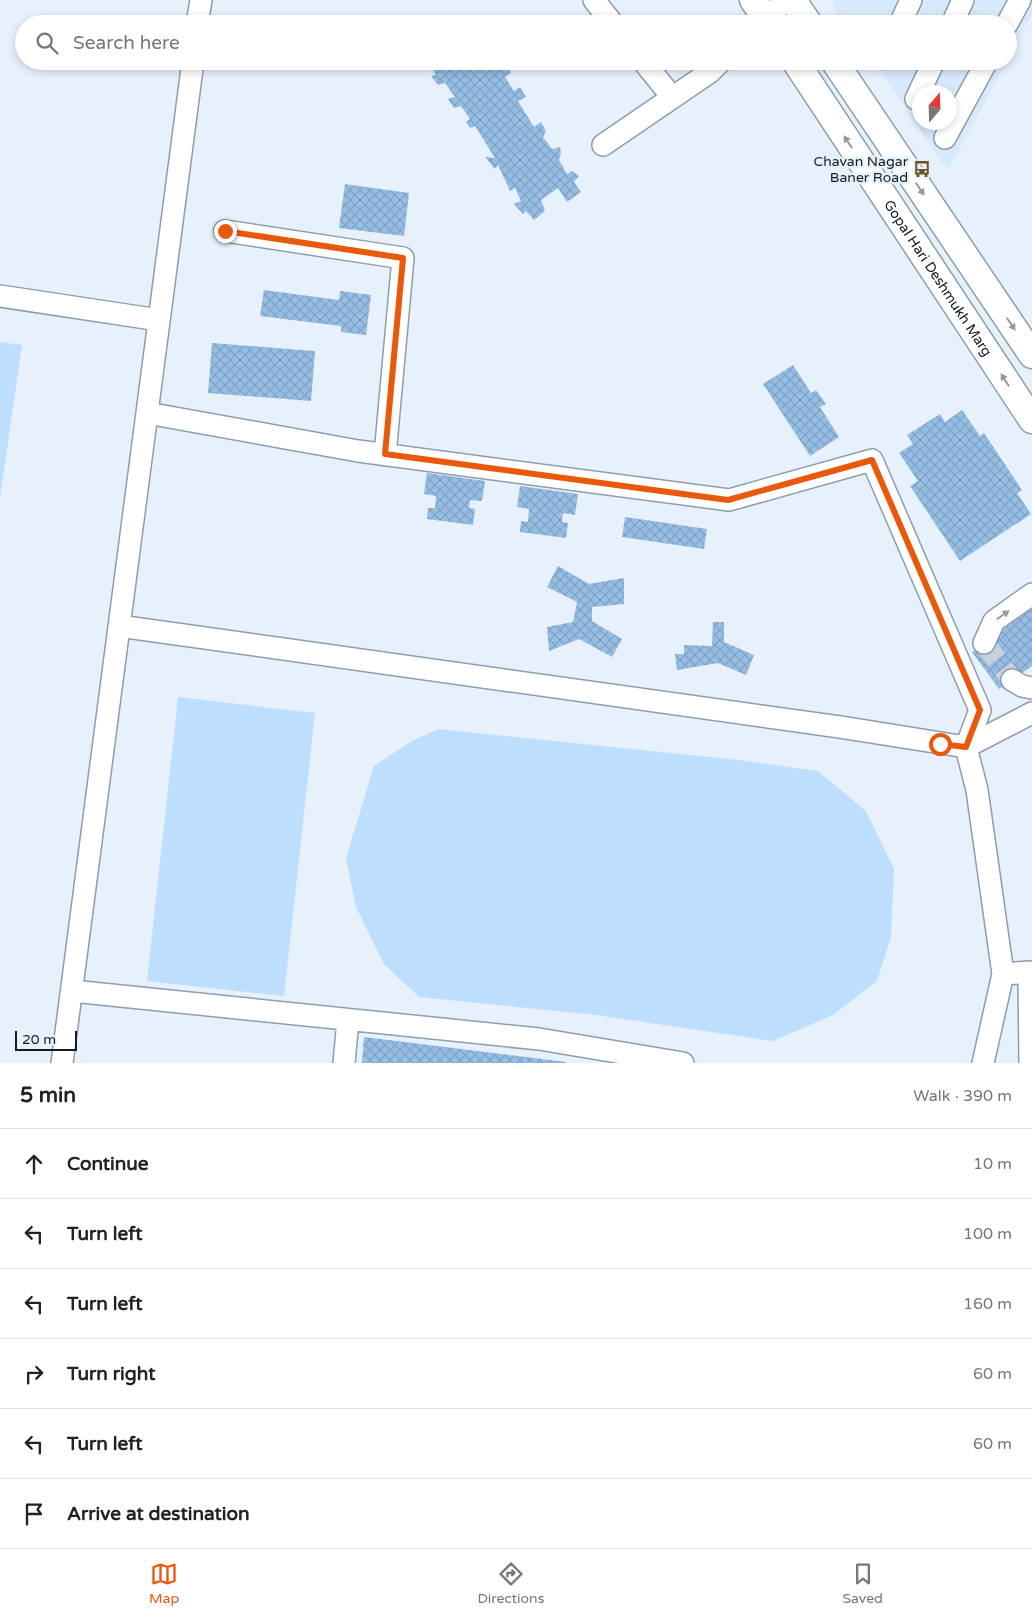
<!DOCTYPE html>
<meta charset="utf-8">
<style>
:root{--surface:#fff;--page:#f6f6f6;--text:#222;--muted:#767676;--line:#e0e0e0;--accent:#ea580c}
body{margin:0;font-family:"Varela Round",sans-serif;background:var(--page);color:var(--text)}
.compass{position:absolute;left:912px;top:85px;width:45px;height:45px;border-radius:50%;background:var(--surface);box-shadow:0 2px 8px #0003;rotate:19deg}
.scale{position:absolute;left:15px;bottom:12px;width:62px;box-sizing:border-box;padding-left:5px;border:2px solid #151b21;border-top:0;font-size:14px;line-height:18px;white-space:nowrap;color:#151b21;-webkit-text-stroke:4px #e7f1fc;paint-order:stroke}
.stop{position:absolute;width:15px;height:15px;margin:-11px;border:4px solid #ea580c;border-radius:50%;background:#fff}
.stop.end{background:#ea580c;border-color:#fff;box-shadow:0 1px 5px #0008}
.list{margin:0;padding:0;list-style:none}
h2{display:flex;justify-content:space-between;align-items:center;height:65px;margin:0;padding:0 20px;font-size:21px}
h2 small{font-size:16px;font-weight:400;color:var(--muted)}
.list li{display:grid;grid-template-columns:32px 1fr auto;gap:15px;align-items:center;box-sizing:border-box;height:70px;padding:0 20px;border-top:1px solid var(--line)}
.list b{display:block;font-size:19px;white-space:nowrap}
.list em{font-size:16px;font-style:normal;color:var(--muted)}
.icon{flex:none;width:28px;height:28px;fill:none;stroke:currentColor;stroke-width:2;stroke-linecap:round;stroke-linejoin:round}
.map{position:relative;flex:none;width:1032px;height:1063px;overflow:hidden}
.search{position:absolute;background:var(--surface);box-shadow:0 2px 8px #0003;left:15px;right:15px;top:15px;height:55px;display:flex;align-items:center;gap:12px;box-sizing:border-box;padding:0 18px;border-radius:28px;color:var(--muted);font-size:19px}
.sheet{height:485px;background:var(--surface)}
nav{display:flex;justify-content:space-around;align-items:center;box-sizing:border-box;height:70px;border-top:1px solid var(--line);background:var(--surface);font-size:14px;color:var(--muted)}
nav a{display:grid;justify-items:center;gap:2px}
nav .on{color:var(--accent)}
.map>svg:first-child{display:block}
.built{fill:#d7eafc;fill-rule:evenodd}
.park{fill:#bedefd}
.building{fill:url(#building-cross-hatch)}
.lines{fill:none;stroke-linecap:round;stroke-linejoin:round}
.minor-tunnel{stroke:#c8d1db;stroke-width:21;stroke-dasharray:21 11;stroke-linecap:butt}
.minor-casing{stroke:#8c9dad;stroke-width:24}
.major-casing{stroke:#8c9dad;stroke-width:29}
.minor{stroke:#fff;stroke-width:21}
.major{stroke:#fff;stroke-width:26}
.oneway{fill:#96989b}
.route{stroke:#ea580c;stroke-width:6}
.labels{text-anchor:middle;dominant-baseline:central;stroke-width:5;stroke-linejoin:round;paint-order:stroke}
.poi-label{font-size:14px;fill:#151b21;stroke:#e7f1fc;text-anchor:end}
.street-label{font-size:14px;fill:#151b21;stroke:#e7f1fc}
</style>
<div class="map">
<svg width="1032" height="1063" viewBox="0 0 1032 1063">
<defs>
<pattern id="building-cross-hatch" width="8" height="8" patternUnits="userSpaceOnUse" patternTransform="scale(1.25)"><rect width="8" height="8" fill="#96bee5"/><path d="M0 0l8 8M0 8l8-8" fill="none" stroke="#80a3c4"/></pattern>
</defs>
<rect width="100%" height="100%" fill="#e7f1fc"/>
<path class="built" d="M834 0H1032V14L1008 58V24H846L833 6Z
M874 61H1007L949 169 942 163ZM920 92H950V122H920Z"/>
<path class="park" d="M0 342 22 345 0 498Z
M178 697 315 713 284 996 147 981Z
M438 729 739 760 818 771 866 811 894 869 891 937 877 981 833 1015 773 1041 596 1015 419 997 384 964 356 907 346 858 374 766 412 741Z"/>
<path class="building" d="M436 61H445L449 68 460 61H504L511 73 505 77 514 91 520 87 526 97 518 101 534 127 541 122 546 131 543 137 552 149 560 147 561 153 559 160 567 174 572 171 579 176 574 182 581 192 567 202 558 188 541 200 545 211 534 220 526 211 523 214 514 204 521 201 515 188 510 191 498 165 495 169 485 157 495 158 475 126 470 128 466 122 470 119 461 106 454 108 448 99 455 97 445 83 438 85 431 76 436 75 430 65Z
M345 184 409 193 404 236 339 228Z
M264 290 339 300 340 291 371 295 366 335 341 332V326L260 316Z
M212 343 315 351 311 401 208 393Z
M793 365 811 393 816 390 826 404 820 407 839 437 810 456 763 384Z
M962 410 980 436 984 433 1022 490 1017 493 1031 514 960 561 910 486 918 481 899 453 913 444 907 435 940 414 945 422Z
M427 473 485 481 482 501 470 500 469 508 475 509 473 525 427 519 428 508H435L436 496 424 494Z
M520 486 578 494 575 515 563 513 562 522 568 523 566 538 520 532 521 521 528 522 529 509 517 507Z
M625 517 707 529 704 549 622 537Z
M558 566 589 584 624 578V604L592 607V621L622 639 612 657 579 639 549 651 547 627 573 622 577 602 547 587Z
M1032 608V666L999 689 972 652Z
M713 622H724V642L754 655 746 675 718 663 677 670 675 654H684V645L712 646Z
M364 1037 566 1062V1063H362Z"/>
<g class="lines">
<path class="minor-tunnel" d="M984 643 1012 680"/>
<g class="minor-casing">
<path id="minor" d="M594 0 613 24
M197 24 201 0
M761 24 786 0
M900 24 911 0
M952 24 963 0
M1007 24 1020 0
M643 61 672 97
M916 99 934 61
M945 138 987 61
M603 145 710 72 721 61
M225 231 403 258 385 455
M0 296 159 320
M147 413 358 451 729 500 872 460 980 710 966 747
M119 626 840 727 966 747 977 790 1003 974 983 1063
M984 643 994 621 1032 594
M1012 680 1022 686 1032 688
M966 747 1032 713
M1003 974 1029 972 1030 1063
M72 991 539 1039 683 1063
M62 1063 193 61
M344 1063 348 1020"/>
</g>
<g class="major-casing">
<g id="major">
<path d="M753 0 770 24"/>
<path d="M793 0 809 24"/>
<path id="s1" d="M795 61 1032 420"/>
<path d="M834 61 1032 355"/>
</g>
</g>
<use href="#minor" class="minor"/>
<use href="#major" class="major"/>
</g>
<defs><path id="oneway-solid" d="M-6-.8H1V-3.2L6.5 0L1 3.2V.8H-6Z" transform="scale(1.25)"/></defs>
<g class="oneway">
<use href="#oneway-solid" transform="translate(848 142) rotate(-123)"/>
<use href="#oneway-solid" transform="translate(920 189) rotate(56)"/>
<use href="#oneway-solid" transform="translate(1011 324) rotate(56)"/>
<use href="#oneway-solid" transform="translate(1005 380) rotate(-123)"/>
<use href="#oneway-solid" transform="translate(1003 615) rotate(-35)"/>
</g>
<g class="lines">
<path class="route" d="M225 231 403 258 385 454 728 500 872 460 980 710 966 747 940 744"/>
</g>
<defs>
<g id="bus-bare" transform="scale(1.35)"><path d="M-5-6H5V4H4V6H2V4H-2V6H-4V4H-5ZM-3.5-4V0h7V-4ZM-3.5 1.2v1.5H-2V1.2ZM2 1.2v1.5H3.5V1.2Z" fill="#6b5424" stroke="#e7f1fc" stroke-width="2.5" paint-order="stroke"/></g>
</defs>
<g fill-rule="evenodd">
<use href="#bus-bare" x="922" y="169"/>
</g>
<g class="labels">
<g class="poi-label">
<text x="908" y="161">Chavan Nagar<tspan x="908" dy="16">Baner Road</tspan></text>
</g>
<g class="street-label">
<text stroke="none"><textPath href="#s1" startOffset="260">Gopal Hari Deshmukh Marg</textPath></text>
</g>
</g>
</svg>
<svg class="compass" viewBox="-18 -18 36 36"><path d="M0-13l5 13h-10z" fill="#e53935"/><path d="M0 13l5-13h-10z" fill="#767676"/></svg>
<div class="scale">20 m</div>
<div class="stop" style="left:940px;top:744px"></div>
<div class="stop end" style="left:225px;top:231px"></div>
<div class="search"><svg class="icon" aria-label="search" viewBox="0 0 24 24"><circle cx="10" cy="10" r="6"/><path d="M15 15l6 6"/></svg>Search here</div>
</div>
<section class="sheet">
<h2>5 min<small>Walk · 390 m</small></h2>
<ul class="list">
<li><svg class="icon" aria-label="ahead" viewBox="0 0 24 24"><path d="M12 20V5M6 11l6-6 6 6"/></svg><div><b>Continue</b></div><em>10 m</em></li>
<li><svg class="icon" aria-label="left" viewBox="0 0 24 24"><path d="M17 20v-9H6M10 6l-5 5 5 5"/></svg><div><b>Turn left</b></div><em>100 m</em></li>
<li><svg class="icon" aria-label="left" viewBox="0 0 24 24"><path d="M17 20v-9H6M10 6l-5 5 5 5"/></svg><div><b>Turn left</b></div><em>160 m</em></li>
<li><svg class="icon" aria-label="right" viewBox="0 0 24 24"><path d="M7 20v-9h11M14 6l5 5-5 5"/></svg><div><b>Turn right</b></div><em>60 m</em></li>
<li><svg class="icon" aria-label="left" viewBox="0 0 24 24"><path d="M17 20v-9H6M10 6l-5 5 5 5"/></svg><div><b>Turn left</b></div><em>60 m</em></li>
<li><svg class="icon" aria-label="arrive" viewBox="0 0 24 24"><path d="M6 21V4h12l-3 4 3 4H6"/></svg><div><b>Arrive at destination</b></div></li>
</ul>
</section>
<nav>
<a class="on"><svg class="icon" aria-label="map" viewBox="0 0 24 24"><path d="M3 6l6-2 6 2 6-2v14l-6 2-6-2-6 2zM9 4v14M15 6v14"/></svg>Map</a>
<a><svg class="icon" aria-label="directions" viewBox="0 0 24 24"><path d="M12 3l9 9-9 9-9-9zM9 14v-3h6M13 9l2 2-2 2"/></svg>Directions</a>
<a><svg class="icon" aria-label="saved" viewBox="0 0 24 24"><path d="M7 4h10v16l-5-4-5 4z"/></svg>Saved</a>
</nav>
